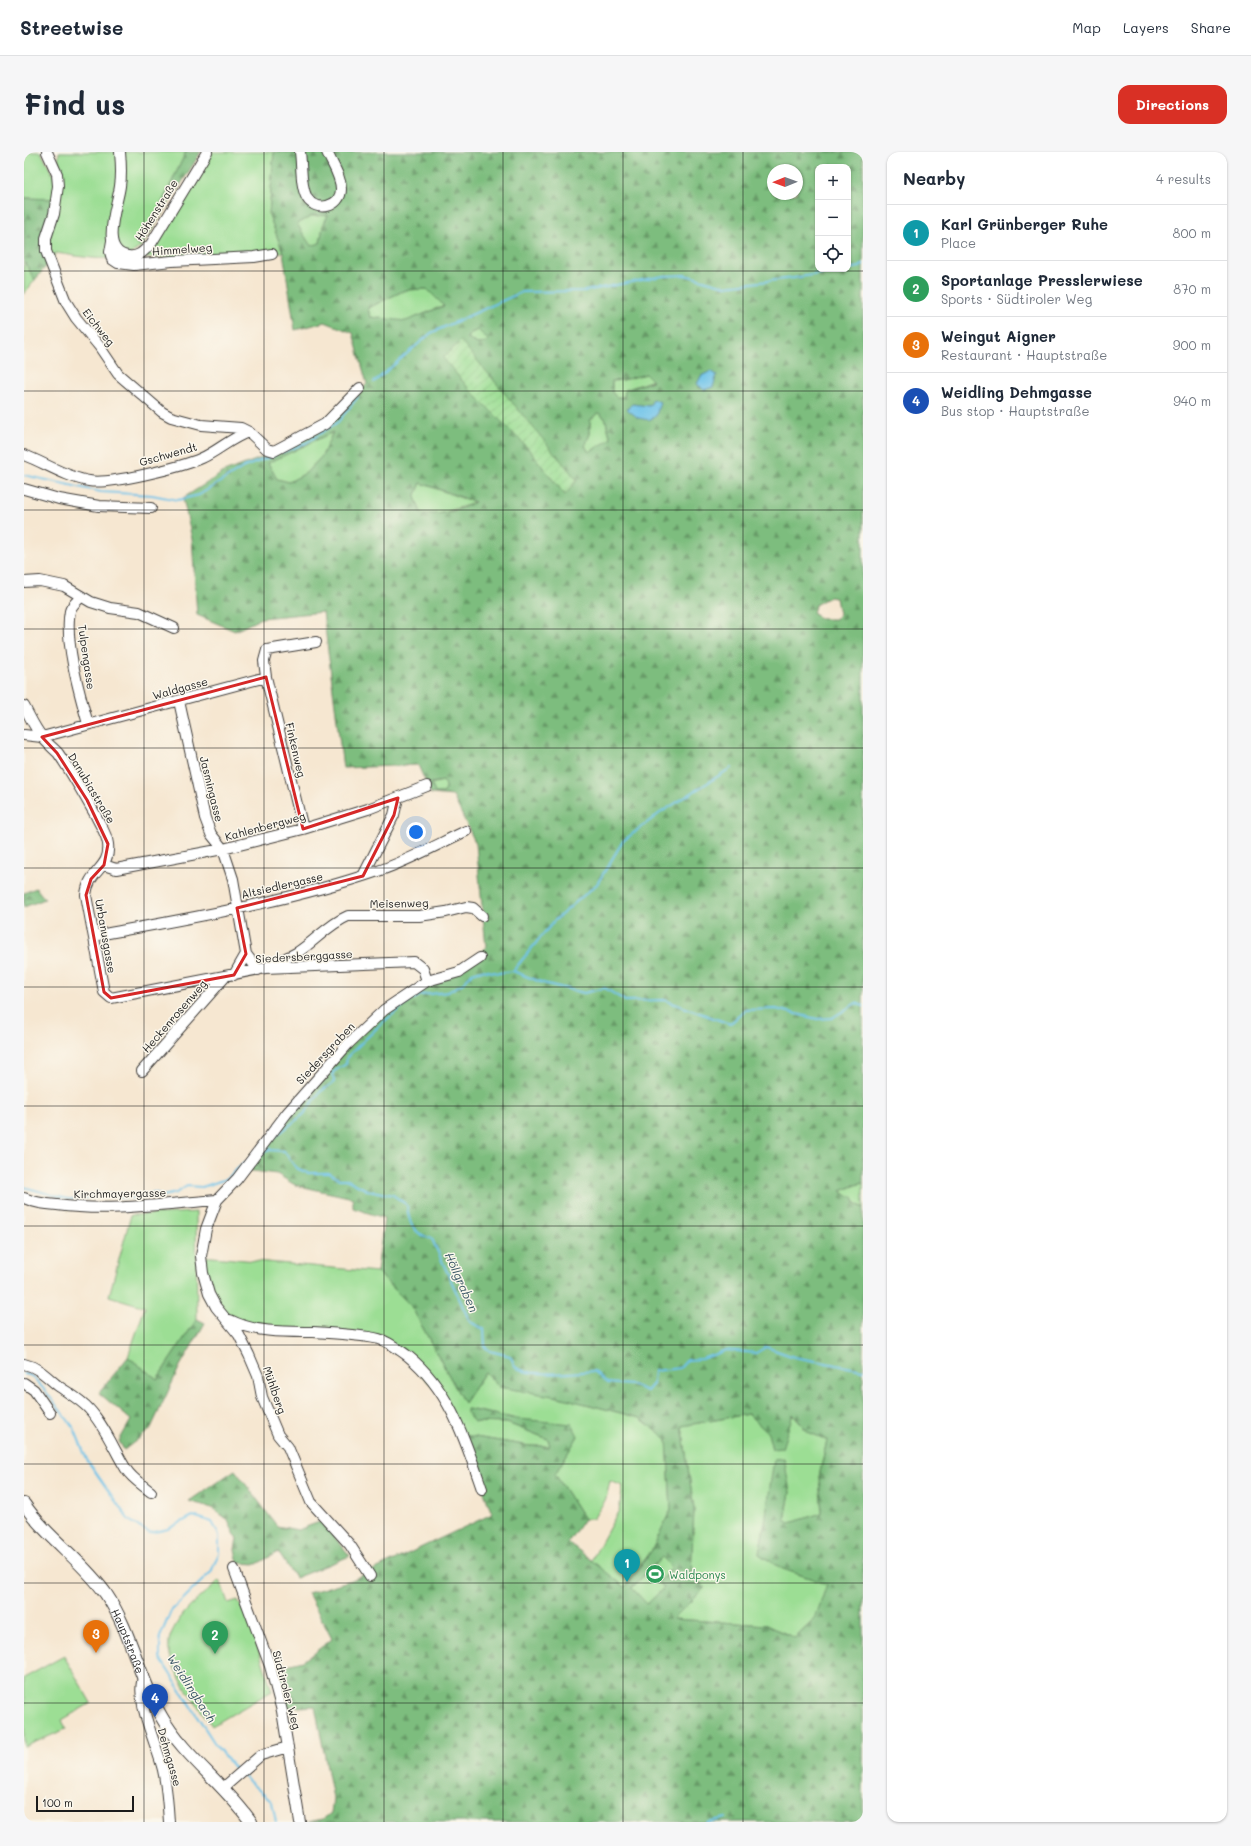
<!DOCTYPE html>
<meta charset="utf-8">
<style>
:root{--surface:#fff;--page:#f6f6f7;--text:#1f2937;--muted:#747a83;--line:#e0e1e3;--accent:#d93025}
body{margin:0;font-family:Mali,sans-serif;background:var(--page);color:var(--text)}
.controls{position:absolute;right:12px;top:12px;display:grid;overflow:hidden;border-radius:8px;box-shadow:0 1px 3px #0004}
.controls button{width:36px;height:36px;display:grid;place-items:center;padding:0;border:0;border-bottom:1px solid var(--line);background:var(--surface);color:var(--text);font:20px sans-serif}
.compass{position:absolute;left:743px;top:12px;width:36px;height:36px;border-radius:50%;background:var(--surface);box-shadow:0 1px 3px #0004;rotate:269deg}
.scale{position:absolute;left:12px;bottom:10px;width:98px;box-sizing:border-box;padding-left:4px;border:2px solid #1c1c1c;border-top:0;font-size:11px;line-height:14px;white-space:nowrap;color:#1c1c1c;-webkit-text-stroke:3px #fbf7ec;paint-order:stroke}
.you{position:absolute;left:392px;top:680px;width:14px;height:14px;margin:-10px;border:3px solid #fff;border-radius:50%;background:#1a73e8;box-shadow:0 0 0 6px #1a73e833}
.badge{display:grid;place-items:center;width:26px;height:26px;border-radius:50%;background:var(--accent);color:#fff;font-size:13px;font-weight:700}
.pin{position:absolute;translate:-50% -33px;filter:drop-shadow(0 1px 2px #0008)}
.pin::after{content:'';position:absolute;top:21px;width:14px;height:12px;background:inherit;clip-path:polygon(0 0,100% 0,50% 100%)}
.list{margin:0;padding:0;list-style:none}
h2{display:flex;justify-content:space-between;align-items:center;height:52px;margin:0;padding:0 16px;font-size:17px}
h2 small{font-size:13px;font-weight:400;color:var(--muted)}
.list li{display:grid;grid-template-columns:26px 1fr auto;gap:12px;align-items:center;box-sizing:border-box;height:56px;padding:0 16px;border-top:1px solid var(--line)}
.list b{display:block;font-size:15px;white-space:nowrap}
.list p{margin:0;font-size:13px;white-space:nowrap;color:var(--muted)}
.list em{font-size:13px;font-style:normal;color:var(--muted)}
.icon{flex:none;width:22px;height:22px;fill:none;stroke:currentColor;stroke-width:2;stroke-linecap:round;stroke-linejoin:round}
.map{position:relative;flex:none;width:839px;height:1670px;overflow:hidden;border-radius:12px}
header{display:flex;align-items:center;gap:24px;box-sizing:border-box;height:56px;padding:0 20px;background:var(--surface);border-bottom:1px solid var(--line)}
header strong{font-size:19px}
nav{display:flex;gap:22px;margin-inline-start:auto;font-size:14px}
.intro{display:flex;align-items:center;justify-content:space-between;box-sizing:border-box;height:96px;padding:0 24px}
h1{margin:0;font-size:28px}
.button{padding:10px 18px;border-radius:12px;background:var(--accent);color:#fff;font-size:14px;font-weight:700}
main{display:flex;gap:24px;padding:0 24px}
aside{flex:1;background:var(--surface);border-radius:12px;box-shadow:0 1px 3px #0004}
.map>svg:first-child{display:block}
.green{fill:#9cde94;stroke:#5c7d58}
.forest{fill:url(#forest-firs);stroke:#4c6c4d;fill-rule:evenodd}
.garden{fill:url(#garden-furrows);stroke:#5c7d58}
.water{fill:#6cc2e9;stroke:#446f82}
.lines{fill:none;stroke-linecap:round;stroke-linejoin:round}
.stream{stroke:#6cc2e9;stroke-width:2}
.minor-casing{stroke:#3d3a37;stroke-width:12}
.major-casing{stroke:#3d3a37;stroke-width:14}
.minor{stroke:#fff;stroke-width:10}
.major{stroke:#fff;stroke-width:12}
.marked{fill:none;stroke:#d62828;stroke-width:3;stroke-linejoin:round}
.grid{fill:none;stroke:#1c1c1c;stroke-width:1;stroke-opacity:0.55}
.labels{text-anchor:middle;dominant-baseline:central;stroke-width:3;stroke-linejoin:round;paint-order:stroke}
.street-label{font-size:11px;fill:#1c1c1c;stroke:#fbf7ec}
.leisure-label{font-size:11px;fill:#27864d;stroke:#fbf7ec;text-anchor:start}
.water-label{font-size:12px;font-style:italic;fill:#385664;stroke:#fbf7ec}
</style>
<header>
<strong>Streetwise</strong>
<nav><a>Map</a><a>Layers</a><a>Share</a></nav>
</header>
<div class="intro"><h1>Find us</h1><a class="button">Directions</a></div>
<main>
<div class="map">
<svg width="839" height="1670" viewBox="0 0 839 1670">
<defs>
<pattern id="forest-firs" width="22" height="20" patternUnits="userSpaceOnUse"><rect width="22" height="20" fill="#7dbd7e"/><path d="M5 1l3.5 6h-7zM16 11l3.5 6h-7z" fill="#696"/></pattern>
<pattern id="garden-furrows" width="10" height="10" patternUnits="userSpaceOnUse"><rect width="10" height="10" fill="#9cde94"/><path d="M-1 1l2-2M0 10L10 0M9 11l2-2" fill="none" stroke="#86be7f"/></pattern>
</defs>
<rect width="100%" height="100%" fill="#fbf7ec"/>
<filter id="ink" filterUnits="userSpaceOnUse"><feTurbulence type="fractalNoise" baseFrequency=".025" numOctaves="2"/><feDisplacementMap in="SourceGraphic" scale="8" xChannelSelector="R" yChannelSelector="G"/><feConvolveMatrix kernelMatrix="1 2 1 2 8 2 1 2 1" color-interpolation-filters="sRGB"/></filter>
<filter id="wash" filterUnits="userSpaceOnUse"><feTurbulence type="fractalNoise" baseFrequency=".012" numOctaves="4" result="noise"/><feDisplacementMap in="SourceGraphic" scale="16" xChannelSelector="R" yChannelSelector="G"/><feGaussianBlur stdDeviation="0.9" result="paint"/><feColorMatrix in="noise" values="0 0 0 0 0 0 0 0 0 0 0 0 0 0 0 0 0 1.4 0 .05"/><feComposite in="paint" operator="in"/></filter>
<g filter="url(#wash)">
<rect width="100%" height="100%" fill="#f6e7d1"/>
<path class="green" d="M0 0H17L30 25 33 26 35 0H162L134 59 112 91 118 94C113 97 107 103 102 104 79 110 54 104 32 101L23 113 30 47 0 46Z
M186 0H250L245 63 259 100 118 106Z
M304 63 299 74 296 91 287 95 273 72 288 64Z
M0 109 11 128 0 142Z
M403 137 420 153 382 170 346 165 344 156 381 138Z
M454 178 464 188 461 191 453 192 444 187 447 181Z
M622 222 629 228 601 238 600 245 592 246 588 240V229L599 228Z
M574 261 581 266 587 288 565 300 561 294 566 282V268Z
M309 280 298 304 282 321 265 330 253 327 244 311Z
M397 331 451 351 411 363 397 361 391 345Z
M419 629C423 633 423 636 420 641H411L407 632Z
M838 1031 839 1032V1056L817 1039Z
M172 1060 173 1167 133 1227 104 1205 121 1155 85 1144 107 1063Z
M177 1104 353 1120 387 1154 440 1251 461 1220 475 1235 535 1245 616 1266 643 1286 647 1357 628 1398 601 1435 567 1409 595 1358 599 1334 586 1329 582 1347 569 1367H560L531 1322 554 1284 494 1267 444 1257 450 1270 483 1271 524 1287 526 1294H506L439 1283 420 1246 366 1192 216 1173 192 1155Z
M725 1262 744 1281 748 1297 757 1296 768 1262 784 1280 803 1288 795 1325 798 1361 766 1372 761 1368 766 1340 741 1370 735 1402 759 1417 804 1432 791 1467 771 1486 743 1473 649 1467 681 1435 667 1422 670 1357 658 1274Z
M638 1405 648 1415 635 1430 640 1436 623 1453 608 1436Z
M196 1428 204 1451 214 1448 219 1459 222 1458 248 1539 188 1574C175 1554 137 1510 146 1485 154 1462 178 1443 196 1428Z
M40 1504 67 1551 38 1568 42 1577 0 1595V1526Z"/>
<path class="forest" d="M162 0H177L118 94 112 91 134 59Z
M250 0H839V1032L837 1031 817 1039 823 1044H829L831 1051 839 1056V1670H284L299 1667 307 1661 309 1646 291 1554 258 1556 247 1517 279 1509 308 1487 284 1441 328 1428 468 1362 439 1283 506 1294H526L524 1287 483 1271 450 1270 443 1262V1257L494 1267 548 1272 554 1284 531 1322 560 1367 544 1390 601 1435 628 1398 647 1357 643 1287 616 1266 535 1245 475 1235 461 1220 440 1251 387 1154 353 1120 360 1066 329 1056V1046L271 1033 253 1022 221 1018 279 943 359 859 403 832 434 818 462 795 452 692 429 644 407 642 394 613 319 616 299 460 238 466 211 479 173 463 168 387 159 346 200 320 248 302 315 260 343 232 329 181 301 170 271 178 259 100 245 63ZM794 15H824V117H794ZM749 18H773V42H749ZM304 63 299 74 296 91 287 94 273 72 288 64ZM403 137 420 154 382 169 346 165 344 156 381 138ZM454 178 464 188 461 191 453 192 444 186 447 181ZM622 222 629 229 601 238 600 245H592L588 240V229L599 228ZM433 223 553 328 541 343 502 294ZM574 261 581 266 587 287 565 300 561 294 566 282V268ZM309 280 298 304 282 321 265 330 253 327 244 311ZM397 331 451 350C434 359 416 364 397 361L391 345ZM805 445 812 446 815 462 812 467H798L789 462 791 453ZM419 629C423 633 423 636 420 641H411L407 631ZM724 1262 744 1281 748 1297 758 1296 769 1262 784 1280 803 1288 795 1325 798 1361 766 1371 761 1368 766 1340 760 1306 750 1307 741 1370 735 1402 759 1417 803 1432 791 1467 771 1486 743 1473 649 1467 681 1435 667 1422 670 1357 658 1274ZM638 1405 648 1415 635 1430 640 1436 623 1452 608 1436Z
M0 46 30 47 23 113 11 128 0 109Z
M12 736 21 747 0 755V741Z
M173 1167 181 1171 156 1214 126 1278 100 1298 95 1289 107 1268 75 1241 104 1205 133 1227Z
M211 1318 253 1374 274 1378 298 1369 326 1404 271 1426 254 1400 233 1412 214 1411 211 1397 213 1387 203 1367 188 1356 165 1349Z"/>
<path class="garden" d="M437 189 553 328 541 343 502 294 446 238 419 206Z"/>
<path class="water" d="M687 219 693 223 689 235 680 238 673 232 677 224Z
M629 247 636 250 632 264 625 268 614 266 603 257 608 252 626 254Z"/>
<g class="lines">
<path class="stream" d="M350 230 407 181 498 140 561 139 639 124 661 123 701 134 770 126 836 115 839 112
M259 300 282 291 314 270 334 245
M0 323 77 340 128 343 154 348 175 343 220 315 251 303
M489 819 530 769 573 732 599 689 636 661 707 616
M252 984 280 962 296 940 310 930 309 920 322 912 323 905 358 871 383 851 397 843 424 840 441 830 448 821 458 818 475 821 489 819 519 831 560 841 581 836 601 849 640 848 706 872 721 858 752 857 793 867 808 866 832 851 839 854
M245 998 260 999 272 1016 284 1021H305L315 1027H322L343 1038 369 1043 383 1053C385 1072 388 1081 408 1087L446 1170 460 1177 461 1195 466 1199 486 1204C488 1207 489 1212 492 1215 504 1226 554 1220 570 1219L583 1231 608 1233 623 1239 629 1232 630 1219 656 1216 663 1208 678 1207 702 1198 732 1201 742 1195 770 1205 839 1218
M233 1006 246 996
M0 1035 44 1047H58L76 1042H88L99 1046H115L130 1040 139 1044 152 1041 163 1034 178 1035 202 1027 220 1011
M0 1222 6 1223 19 1236 50 1276 63 1308 104 1367 115 1375 126 1381 144 1377 169 1364 188 1370 195 1383V1401L187 1420 147 1459 136 1485V1506L193 1595 213 1619
M218 1623 248 1650 252 1670
M683 1670 701 1666"/>
</g>
</g>
<g filter="url(#ink)">
<g class="lines">
<g class="minor-casing">
<path id="minor" d="M23 0 33 22 34 34 30 62 22 86V99L42 150 52 166 75 194 94 222 138 260 147 265 177 273 217 276 225 280
M96 0C97 11 98 22 96 34 94 52 74 100 104 104 114 106 120 99 127 92L183 0
M276 0C278 14 276 33 283 46 292 61 317 55 317 37 317 24 308 12 303 0
M88 89 86 100 88 107 94 111 110 113 148 109 230 105 248 102
M0 303C21 311 42 325 65 329 85 333 158 315 178 306 194 299 208 285 225 280L243 297 250 299 301 272 336 236
M0 337 35 347 75 354 127 356
M0 430 16 429 40 434 67 450 86 456 115 460 150 476
M57 445C53 449 47 454 46 459 40 489 56 543 64 572
M242 525 279 677
M155 549 181 666 187 682 199 697 209 727 222 802 234 818
M0 554C6 565 11 577 19 586 23 591 29 596 34 601 48 621 60 643 72 664 76 673 83 682 84 692 87 717 64 718 62 743L80 840 87 846 241 816 390 810 399 817 403 829
M0 583 18 585 242 525 240 509 243 498 292 490
M80 713 92 717 199 697 279 677 344 657 403 634
M339 724 370 663 374 646
M70 784C164 766 264 750 354 719 384 709 414 692 442 679
M243 815C253 809 264 806 274 800 291 789 305 772 324 764H395L422 760 442 755 449 756 458 764
M210 823 222 802
M118 919 201 825
M0 1046C11 1051 21 1052 33 1053 86 1060 140 1052 193 1048
M206 1168C232 1181 261 1180 289 1180 306 1181 339 1183 355 1187 366 1190 375 1198 384 1204 426 1238 441 1288 458 1337
M0 1212C14 1215 22 1224 33 1233 44 1241 56 1247 65 1257 81 1274 90 1298 102 1317 108 1327 119 1333 127 1340
M0 1231 10 1238 26 1261
M210 1417 246 1514 258 1559 276 1670
M346 1424 326 1393 287 1350 264 1295 254 1283 238 1245 234 1224 225 1203 215 1183 192 1155 185 1142 179 1121 177 1104 182 1077 193 1048 213 1027 263 961 324 892 360 858 403 829 435 820 456 806
M120 1524C109 1546 134 1595 139 1618 143 1636 144 1653 145 1670
M199 1636 237 1603 264 1595"/>
</g>
<g class="major-casing">
<g id="major">
<path id="s1" d="M0 1352C23 1386 59 1409 82 1442 107 1479 115 1526 137 1564 160 1605 201 1632 227 1670"/>
</g>
</g>
<use href="#minor" class="minor"/>
<use href="#major" class="major"/>
</g>
</g>
<path class="marked" d="M242 525 279 677 374 646 370 663 339 724 213 756 222 802 210 823 87 846 80 840 62 743 67 727 80 713 84 692 63 648 33 601 18 585Z"/>
<path class="grid" d="M120 0V1670M240 0V1670M360 0V1670M479 0V1670M599 0V1670M719 0V1670M0 119H839M0 239H839M0 358H839M0 477H839M0 596H839M0 716H839M0 835H839M0 954H839M0 1074H839M0 1193H839M0 1312H839M0 1431H839M0 1551H839"/>
<defs>
<g id="stadium-disc" transform="scale(1)"><circle r="9.5" fill="#2e9e5b" stroke="#fbf7ec"/><path d="M0-5a6.5 5 0 1 0 0 10a6.5 5 0 1 0 0-10ZM-3.5-1.8h7v3.6h-7Z" fill="#fff"/></g>
</defs>
<g fill-rule="evenodd">
<use href="#stadium-disc" x="631" y="1422"/>
</g>
<g class="labels">
<g class="street-label">
<text transform="translate(132 58) rotate(-58)">Höhenstraße</text>
<text transform="translate(158 97) rotate(-4)">Himmelweg</text>
<text transform="translate(75 175) rotate(52)">Eichweg</text>
<text transform="translate(144 302) rotate(-16)">Gschwendt</text>
<text transform="translate(63 505) rotate(82)">Tulpengasse</text>
<text transform="translate(156 536) rotate(-15)">Waldgasse</text>
<text transform="translate(272 598) rotate(77)">Finkenweg</text>
<text transform="translate(68 636) rotate(59)">Danubiastraße</text>
<text transform="translate(188 637) rotate(76)">Jasmingasse</text>
<text transform="translate(241 674) rotate(-15)">Kahlenbergweg</text>
<text transform="translate(258 733) rotate(-13)">Altsiedlergasse</text>
<text transform="translate(375 751) rotate(-1)">Meisenweg</text>
<text transform="translate(82 784) rotate(80)">Urbanusgasse</text>
<text transform="translate(280 804) rotate(-3)">Siedersberggasse</text>
<text transform="translate(150 864) rotate(-49)">Heckenrosenweg</text>
<text transform="translate(301 901) rotate(-47)">Siedersgraben</text>
<text transform="translate(96 1041) rotate(-1)">Kirchmayergasse</text>
<text transform="translate(251 1238) rotate(71)">Mühlberg</text>
<text stroke="none"><textPath href="#s1" startOffset="174">Hauptstraße</textPath></text>
<text transform="translate(263 1538) rotate(75)">Südtiroler Weg</text>
<text transform="translate(146 1605) rotate(74)">Dehmgasse</text>
</g>
<g class="leisure-label">
<text x="645" y="1422">Waldponys</text>
</g>
<g class="water-label">
<text transform="translate(438 1130) rotate(66)">Höllgraben</text>
<text transform="translate(168 1536) rotate(57)">Weidlingbach</text>
</g>
</g>
</svg>
<div class="controls">
<button>+</button>
<button>−</button>
<button><svg class="icon" aria-label="locate" viewBox="0 0 24 24"><circle cx="12" cy="12" r="6"/><path d="M12 2v4M12 18v4M2 12h4M18 12h4"/></svg></button>
</div>
<svg class="compass" viewBox="-18 -18 36 36"><path d="M0-13l5 13h-10z" fill="#e53935"/><path d="M0 13l5-13h-10z" fill="#747a83"/></svg>
<div class="scale">100 m</div>
<div class="you"></div>
<div class="pin badge" style="left:603px;top:1430px;background:#0f9aa8">1</div>
<div class="pin badge" style="left:191px;top:1502px;background:#2e9e5b">2</div>
<div class="pin badge" style="left:72px;top:1501px;background:#e8710a">3</div>
<div class="pin badge" style="left:131px;top:1565px;background:#1a4fb4">4</div>
</div>
<aside>
<h2>Nearby<small>4 results</small></h2>
<ul class="list">
<li><span class="badge" style="background:#0f9aa8">1</span><div><b>Karl Grünberger Ruhe</b><p>Place</p></div><em>800 m</em></li>
<li><span class="badge" style="background:#2e9e5b">2</span><div><b>Sportanlage Presslerwiese</b><p>Sports · Südtiroler Weg</p></div><em>870 m</em></li>
<li><span class="badge" style="background:#e8710a">3</span><div><b>Weingut Aigner</b><p>Restaurant · Hauptstraße</p></div><em>900 m</em></li>
<li><span class="badge" style="background:#1a4fb4">4</span><div><b>Weidling Dehmgasse</b><p>Bus stop · Hauptstraße</p></div><em>940 m</em></li>
</ul>
</aside>
</main>
